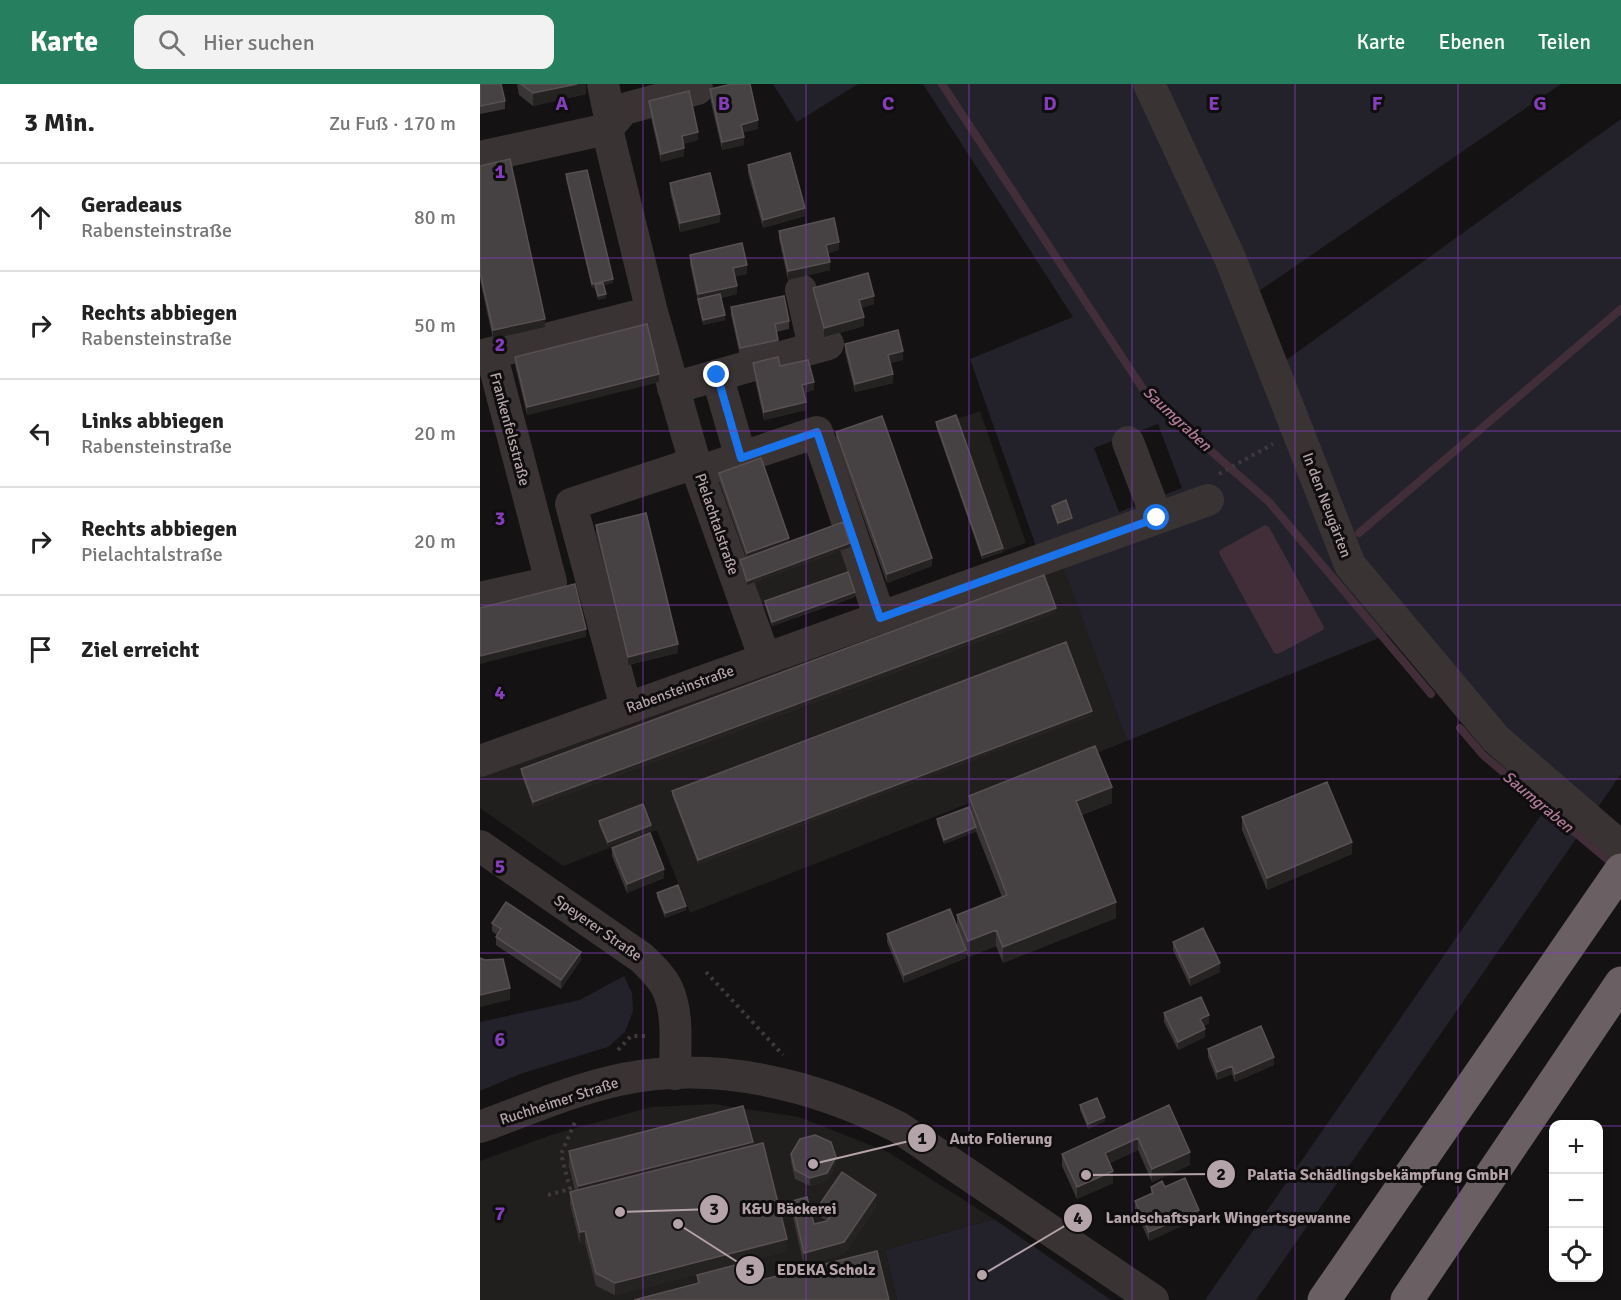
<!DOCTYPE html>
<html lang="de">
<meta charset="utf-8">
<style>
:root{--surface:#fff;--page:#f2f2f2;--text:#222;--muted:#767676;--line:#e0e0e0;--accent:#26805f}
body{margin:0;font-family:Signika,sans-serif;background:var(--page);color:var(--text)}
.controls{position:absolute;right:18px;bottom:18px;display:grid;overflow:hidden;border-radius:12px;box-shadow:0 3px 9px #0003}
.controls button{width:54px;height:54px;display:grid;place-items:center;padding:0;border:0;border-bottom:2px solid var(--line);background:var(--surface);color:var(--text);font:30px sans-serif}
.stop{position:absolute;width:18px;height:18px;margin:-14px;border:4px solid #1a73e8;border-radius:50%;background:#fff}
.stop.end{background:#1a73e8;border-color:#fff;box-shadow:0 2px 6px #0008}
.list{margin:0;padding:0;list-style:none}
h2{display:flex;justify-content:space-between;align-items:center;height:78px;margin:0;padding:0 24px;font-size:26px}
h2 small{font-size:20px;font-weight:400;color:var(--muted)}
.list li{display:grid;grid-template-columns:39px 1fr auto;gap:18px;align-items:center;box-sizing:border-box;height:108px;padding:0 24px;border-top:2px solid var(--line)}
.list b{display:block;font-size:22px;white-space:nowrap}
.list p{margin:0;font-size:20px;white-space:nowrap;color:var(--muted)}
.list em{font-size:20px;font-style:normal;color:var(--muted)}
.icon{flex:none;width:33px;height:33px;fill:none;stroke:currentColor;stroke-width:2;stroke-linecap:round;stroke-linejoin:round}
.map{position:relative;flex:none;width:1141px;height:1216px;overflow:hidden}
header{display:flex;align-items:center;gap:36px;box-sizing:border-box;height:84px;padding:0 30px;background:var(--accent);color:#fff}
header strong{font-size:28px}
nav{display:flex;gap:33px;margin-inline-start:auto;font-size:21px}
.search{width:420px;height:54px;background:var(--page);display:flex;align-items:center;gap:15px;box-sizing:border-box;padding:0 21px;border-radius:12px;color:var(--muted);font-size:22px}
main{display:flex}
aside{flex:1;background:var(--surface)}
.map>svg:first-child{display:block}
.built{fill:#211e1e}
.green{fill:#23222b;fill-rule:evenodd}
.water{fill:#412e39}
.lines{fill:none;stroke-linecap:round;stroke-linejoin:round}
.stream{stroke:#412e39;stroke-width:8}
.path{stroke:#40393b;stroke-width:4;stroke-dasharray:3 4.5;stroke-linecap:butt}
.minor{stroke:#393334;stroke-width:32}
.highway{stroke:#6a5f62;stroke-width:33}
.wall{fill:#393536}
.shaded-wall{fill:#252222}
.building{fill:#464142;stroke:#585052;stroke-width:1.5}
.route{stroke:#1a73e8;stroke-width:8}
.grid{fill:none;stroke:#843ebc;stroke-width:1.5;stroke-opacity:0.55}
.labels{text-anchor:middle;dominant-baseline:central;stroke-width:6;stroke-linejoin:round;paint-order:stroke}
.street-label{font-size:15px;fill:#b4a3a9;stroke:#0f0d0d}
.water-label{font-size:16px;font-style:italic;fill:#b07998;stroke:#0f0d0d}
.grid-label{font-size:20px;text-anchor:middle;font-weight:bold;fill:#843ebc;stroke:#0f0d0d;stroke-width:6;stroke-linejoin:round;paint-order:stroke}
.leader{fill:none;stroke:#b4a3a9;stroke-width:2}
.callout-dot{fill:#b4a3a9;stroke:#0f0d0d;stroke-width:2}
.mark-label{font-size:18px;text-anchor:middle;font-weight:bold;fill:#111}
.callout-label{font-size:16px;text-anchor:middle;font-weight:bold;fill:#b4a3a9;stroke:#0f0d0d;stroke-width:6;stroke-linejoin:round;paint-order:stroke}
</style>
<header>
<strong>Karte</strong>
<div class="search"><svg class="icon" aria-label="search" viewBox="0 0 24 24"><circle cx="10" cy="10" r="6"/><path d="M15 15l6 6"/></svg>Hier suchen</div>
<nav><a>Karte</a><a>Ebenen</a><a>Teilen</a></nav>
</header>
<main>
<aside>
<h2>3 Min.<small>Zu Fuß · 170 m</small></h2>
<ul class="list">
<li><svg class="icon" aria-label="ahead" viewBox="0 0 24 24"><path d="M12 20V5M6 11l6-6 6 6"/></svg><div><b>Geradeaus</b><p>Rabensteinstraße</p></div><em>80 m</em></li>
<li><svg class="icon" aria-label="right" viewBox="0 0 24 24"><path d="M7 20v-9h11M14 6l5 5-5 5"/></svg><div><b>Rechts abbiegen</b><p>Rabensteinstraße</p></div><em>50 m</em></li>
<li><svg class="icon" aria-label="left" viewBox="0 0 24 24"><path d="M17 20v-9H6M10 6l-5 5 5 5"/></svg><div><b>Links abbiegen</b><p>Rabensteinstraße</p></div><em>20 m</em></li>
<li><svg class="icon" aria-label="right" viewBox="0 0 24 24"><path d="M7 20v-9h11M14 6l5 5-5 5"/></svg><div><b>Rechts abbiegen</b><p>Pielachtalstraße</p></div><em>20 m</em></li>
<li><svg class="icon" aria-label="arrive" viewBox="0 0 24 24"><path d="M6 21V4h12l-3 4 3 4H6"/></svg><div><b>Ziel erreicht</b></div></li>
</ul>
</aside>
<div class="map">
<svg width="1141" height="1216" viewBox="0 0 1141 1216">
<rect width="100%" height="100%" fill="#141212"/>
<path class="built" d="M500 327 546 459 502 475 456 342Z
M363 442 368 492 375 513 292 542 285 522 267 501Z
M583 481 647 657 210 829 177 746 83 782 0 724V690Z
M234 1020 319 1033 408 1068 514 1135 405 1166 417 1216H0V1077L71 1051 171 1023Z"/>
<path class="green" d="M293 0H378L317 38Z
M443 0H1081L760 220 787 290 1141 35V690L776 1216H725L1073 714 916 547 647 657 583 482 565 488 490 275 593 233ZM678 340 702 404 639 428 614 364Z
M144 892 152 909 153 927 145 948 128 963 40 990 0 1007V938L100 916Z
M514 1135 631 1216H417L405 1166Z"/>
<path class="water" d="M785 441 789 443 844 543 843 546 798 570 794 569 739 469 740 466Z"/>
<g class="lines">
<path class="stream" d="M462 0 667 311 789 418 951 610
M879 449 1141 225
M980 644 1003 671 1135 782"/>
<path class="path" d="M739 390 793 360
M226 888 303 971
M138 966 151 952H169
M68 1111 90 1105 81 1070 95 1038"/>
<path class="minor" d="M123 0 131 39
M669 0 750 174 870 481 1016 655 1141 763
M127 45 144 25 217 5
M0 73 127 45 172 228 215 379 285 575
M321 206 334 263
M11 269 172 228
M0 272 11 269 71 498 0 514
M237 291 261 374
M193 304 348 260
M648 358 677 434
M218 388 337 348 400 534
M146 624 91 420 215 379
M0 677 728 416
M0 762 162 874C171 883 181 892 187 904 199 929 195 963 195 990
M0 1043C47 1026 94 1005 143 995 236 976 335 1001 418 1043L673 1216"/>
<path class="highway" d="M844 1216 1141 786
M927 1216 1141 899"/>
</g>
<path class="wall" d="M0 0 25 17V25L0 30Z
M37 0H106V10L53 22 39 11Z
M248 0 278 45 263 48 264 61 242 66 230 14V5L248 1Z
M169 17 218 56 203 60 204 72 181 78 169 25Z
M268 81 325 132 283 144 268 89Z
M0 82 65 243 13 255 0 196Z
M86 90 133 199 124 201 126 214 118 216 115 203 112 204 86 95Z
M190 99 240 138 200 148 190 107Z
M299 147 359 166 348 169 350 186 308 196 299 155Z
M210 171 267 190 255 192 257 210 241 214 245 236 223 241 210 180Z
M333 204 394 220 381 224 384 242 344 253 333 212Z
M251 223 309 237V245L296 248 298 256V264L260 272 251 231Z
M365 260 423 276 410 279 413 299 375 308 365 268Z
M35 273 179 298 47 331 35 281Z
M273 279 300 282 334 306 324 309 326 326 284 336 273 287Z
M456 338 523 468 502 475 456 342Z
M356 348 452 482 407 499 356 356Z
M239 389 309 458 370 463 267 501 260 480V476L266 473 239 397Z
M572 422 592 438 578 443 572 426Z
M116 441 198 569 148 581 116 449Z
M375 513 292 542 285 522V517Z
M576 529 53 723 41 689V685Z
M612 631 218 780 192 711V707Z
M489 712 632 719 602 731 636 834 523 879 516 862 488 873 486 869V874L424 899 407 858V850L477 844V831L522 813 496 747 464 760 457 740V735L489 723Z
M762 733 872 770 787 806 762 746Z
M119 737 171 746 128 762 119 741Z
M132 764 184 794 147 809 132 772Z
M177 809 206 826 185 834 177 813Z
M12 839 101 876 81 905 16 861V853L17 851 12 847Z
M693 858 740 888 710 902 693 866Z
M684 929 729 939 724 942 725 953 698 966 684 938Z
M728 965 794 981 755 998 752 990 737 996 728 973Z
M600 1021 625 1037 608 1045 600 1026Z
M689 1021 710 1081 672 1098 658 1066 630 1079 633 1099 597 1115 582 1082V1070Z
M273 1062 307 1167 135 1211 116 1202 105 1159 100 1160 90 1120V1108L95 1107 89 1082V1067Z
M311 1070 356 1081 347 1097 330 1102 315 1095 311 1078Z
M671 1103H685L719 1134 669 1157 655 1125V1117L671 1110Z
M312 1117 334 1140 347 1137 340 1133V1120L396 1123 364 1170 324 1182 312 1129Z"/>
<path class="shaded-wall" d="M97 0H106V10L53 22V9Z
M278 36V45L261 49V41Z
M218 48V56L202 60V52Z
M264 53V61L242 66V58Z
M204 64V72L181 78V70Z
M325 124V132L283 144V136Z
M240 130V138L200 148V139Z
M359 158V166L346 169V161Z
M350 178V186L308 196V187Z
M267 181V190L253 193V184Z
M133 195V199L112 204V200Z
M257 202V210L219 219 218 210Z
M126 210V214L118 216V212Z
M394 212V220L379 224V216Z
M245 231V236L223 241V236Z
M384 233V242L344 253V244Z
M65 235V243L13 255V246Z
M423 267V276L408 279V271Z
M179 290V298L47 331V323Z
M413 290V299L375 308V300Z
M334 298V306L322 309V301Z
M326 318V326L284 336V328Z
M592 434V438L578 443V439Z
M309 454V462L267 477V469Z
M370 459V463L267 501V497Z
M523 464V468L502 475V471Z
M452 474V482L407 499V490Z
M375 508V513L292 542V538Z
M576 524V529L53 723V718Z
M106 545V553L0 580V572Z
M198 560V569L148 581V573Z
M612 627V631L218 780V776Z
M632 703V719L596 733V717Z
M171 741V746L128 762V758Z
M496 743V748L464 760V756Z
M872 758V770L787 806V794Z
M184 785V794L147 809V800Z
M636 818V834L523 879V863Z
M206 822V826L185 834V829Z
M516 846V862L488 873V857Z
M486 866V874L424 899V891Z
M101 868V876L81 905V896Z
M740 879V888L710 902V894Z
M30 904V916L0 923V911Z
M729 931V939L720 943V935Z
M725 945V953L698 966V958Z
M794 973V981L755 998V990Z
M752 982V990L737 996V988Z
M625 1033V1037L608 1045V1040Z
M658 1054V1066L625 1081V1069Z
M273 1058V1074L98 1118V1102Z
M710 1068V1081L672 1098V1085Z
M356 1073V1081L347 1097 330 1102V1094Z
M633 1087V1099L597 1115V1103Z
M396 1111V1123L364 1170 324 1182V1169Z
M719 1126V1134L669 1157V1148Z
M105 1147V1159L100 1160V1148Z
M307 1155V1167L135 1211V1199Z"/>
<path class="building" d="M0 0H21L25 17 0 22Z
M41 0H97L53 9Z
M248 0H270L278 36 261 41 264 53 242 58 230 5 248 1Z
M209 7 218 48 202 52 204 64 181 70 169 17Z
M310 69 325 124 283 136 268 81Z
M30 75 65 235 13 246 0 188V82Z
M107 86 133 195 112 200 86 90Z
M230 89 240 130 200 139 190 99Z
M354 134 359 158 346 161 350 178 308 187 299 147Z
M262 159 267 181 253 184 257 202 218 210 210 171Z
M388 189 394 212 379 216 384 233 344 244 333 204Z
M123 199 126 210 118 212 115 201Z
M240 210 245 231 223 236 218 215Z
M304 212 309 237 295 240 298 256 260 264 251 223Z
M167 240 179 290 47 323 35 273Z
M418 246 423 267 408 271 413 290 375 300 365 260Z
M298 273 300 282 328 276 334 298 322 301 326 318 284 328 273 279Z
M476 331 523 464 502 471 456 338Z
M402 332 452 474 407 490 356 348Z
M281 374 309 454 267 469 239 389Z
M586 416 592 434 578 439 572 422Z
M166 429 198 560 148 573 116 441Z
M363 438 370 459 267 497 260 476Z
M368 488 375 508 292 538 285 517Z
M564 491 576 524 53 718 41 685Z
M95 500 106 545 0 572V524Z
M586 558 612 627 218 776 192 707Z
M615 662 632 703 596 717 636 818 523 863 516 846 488 857 477 831 527 811 489 712Z
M847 698 872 758 787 794 762 733Z
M163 720 171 741 128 758 119 737Z
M489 723 496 743 464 756 457 735Z
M170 749 184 785 147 800 132 764Z
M198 801 206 822 185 829 177 809Z
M26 818 101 868 81 896 16 853 21 845 12 839Z
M470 825 486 866 424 891 407 850Z
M723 844 740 879 710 894 693 858Z
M0 874 5 876 23 875 30 904 0 911Z
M721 913 729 931 720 935 725 945 698 958 684 929Z
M781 942 794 973 755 990 752 982 737 988 728 965Z
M617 1014 625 1033 608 1040 600 1021Z
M689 1021 710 1068 672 1085 658 1054 625 1069 633 1087 597 1103 582 1070Z
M263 1022 273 1058 98 1102 89 1067Z
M335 1051 351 1058 356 1073 347 1089 330 1094 315 1086 311 1070 320 1055Z
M283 1059 307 1155 135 1199 116 1189 105 1147 100 1148 90 1108Z
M362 1088 396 1111 364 1158 324 1169 312 1117 327 1113 334 1140 347 1137 353 1128 340 1120Z
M705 1094 719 1126 669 1148 655 1117 673 1109 671 1103 682 1097 685 1103Z
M397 1167 409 1216H154L219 1199 217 1191 264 1179 269 1199Z"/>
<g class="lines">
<path class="route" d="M237 291 261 374 337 348 400 534 677 434"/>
</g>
<path class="grid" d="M163 0V1216M326 0V1216M489 0V1216M652 0V1216M815 0V1216M978 0V1216M0 174H1141M0 347H1141M0 521H1141M0 695H1141M0 869H1141M0 1042H1074M1118 1042H1141"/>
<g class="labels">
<g class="street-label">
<text transform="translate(30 345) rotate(75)">Frankenfelsstraße</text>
<text transform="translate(847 421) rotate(69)">In den Neugärten</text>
<text transform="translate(237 440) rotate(71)">Pielachtalstraße</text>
<text transform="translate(200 605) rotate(-20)">Rabensteinstraße</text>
<text transform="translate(118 844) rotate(35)">Speyerer Straße</text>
<text transform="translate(79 1017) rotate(-18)">Ruchheimer Straße</text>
</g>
<g class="water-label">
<text transform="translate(697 335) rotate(43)">Saumgraben</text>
<text transform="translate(1058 718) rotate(40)">Saumgraben</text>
</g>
</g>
<g class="grid-label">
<text x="82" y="26">A</text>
<text x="244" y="26">B</text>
<text x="408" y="26">C</text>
<text x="570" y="26">D</text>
<text x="734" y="26">E</text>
<text x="897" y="26">F</text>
<text x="1060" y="26">G</text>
<text x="20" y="94">1</text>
<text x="20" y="267">2</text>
<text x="20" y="441">3</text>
<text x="20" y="615">4</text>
<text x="20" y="789">5</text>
<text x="20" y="962">6</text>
<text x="20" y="1136">7</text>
</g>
<path class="leader" d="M333 1080L442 1054M606 1091L741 1090M140 1128L234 1125M502 1191L598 1134M198 1140L270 1186"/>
<g class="callout-dot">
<circle cx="333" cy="1080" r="6"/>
<circle cx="606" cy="1091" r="6"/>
<circle cx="140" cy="1128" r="6"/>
<circle cx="502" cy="1191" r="6"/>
<circle cx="198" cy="1140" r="6"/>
<circle cx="442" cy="1054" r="15"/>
<circle cx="741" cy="1090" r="15"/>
<circle cx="234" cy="1125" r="15"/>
<circle cx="598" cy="1134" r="15"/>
<circle cx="270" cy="1186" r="15"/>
</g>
<g class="mark-label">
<text x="442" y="1060">1</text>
<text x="741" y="1096">2</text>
<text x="234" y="1131">3</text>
<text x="598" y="1140">4</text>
<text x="270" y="1192">5</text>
</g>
<g class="callout-label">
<text x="521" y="1060">Auto Folierung</text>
<text x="898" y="1096">Palatia Schädlingsbekämpfung GmbH</text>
<text x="309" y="1130">K&amp;U Bäckerei</text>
<text x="748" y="1139">Landschaftspark Wingertsgewanne</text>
<text x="346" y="1191">EDEKA Scholz</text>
</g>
</svg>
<div class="controls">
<button>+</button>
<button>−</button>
<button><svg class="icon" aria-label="locate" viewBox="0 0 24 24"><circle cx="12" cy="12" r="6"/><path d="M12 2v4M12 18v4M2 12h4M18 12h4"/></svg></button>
</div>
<div class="stop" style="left:677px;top:434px"></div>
<div class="stop end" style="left:237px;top:291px"></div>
</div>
</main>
